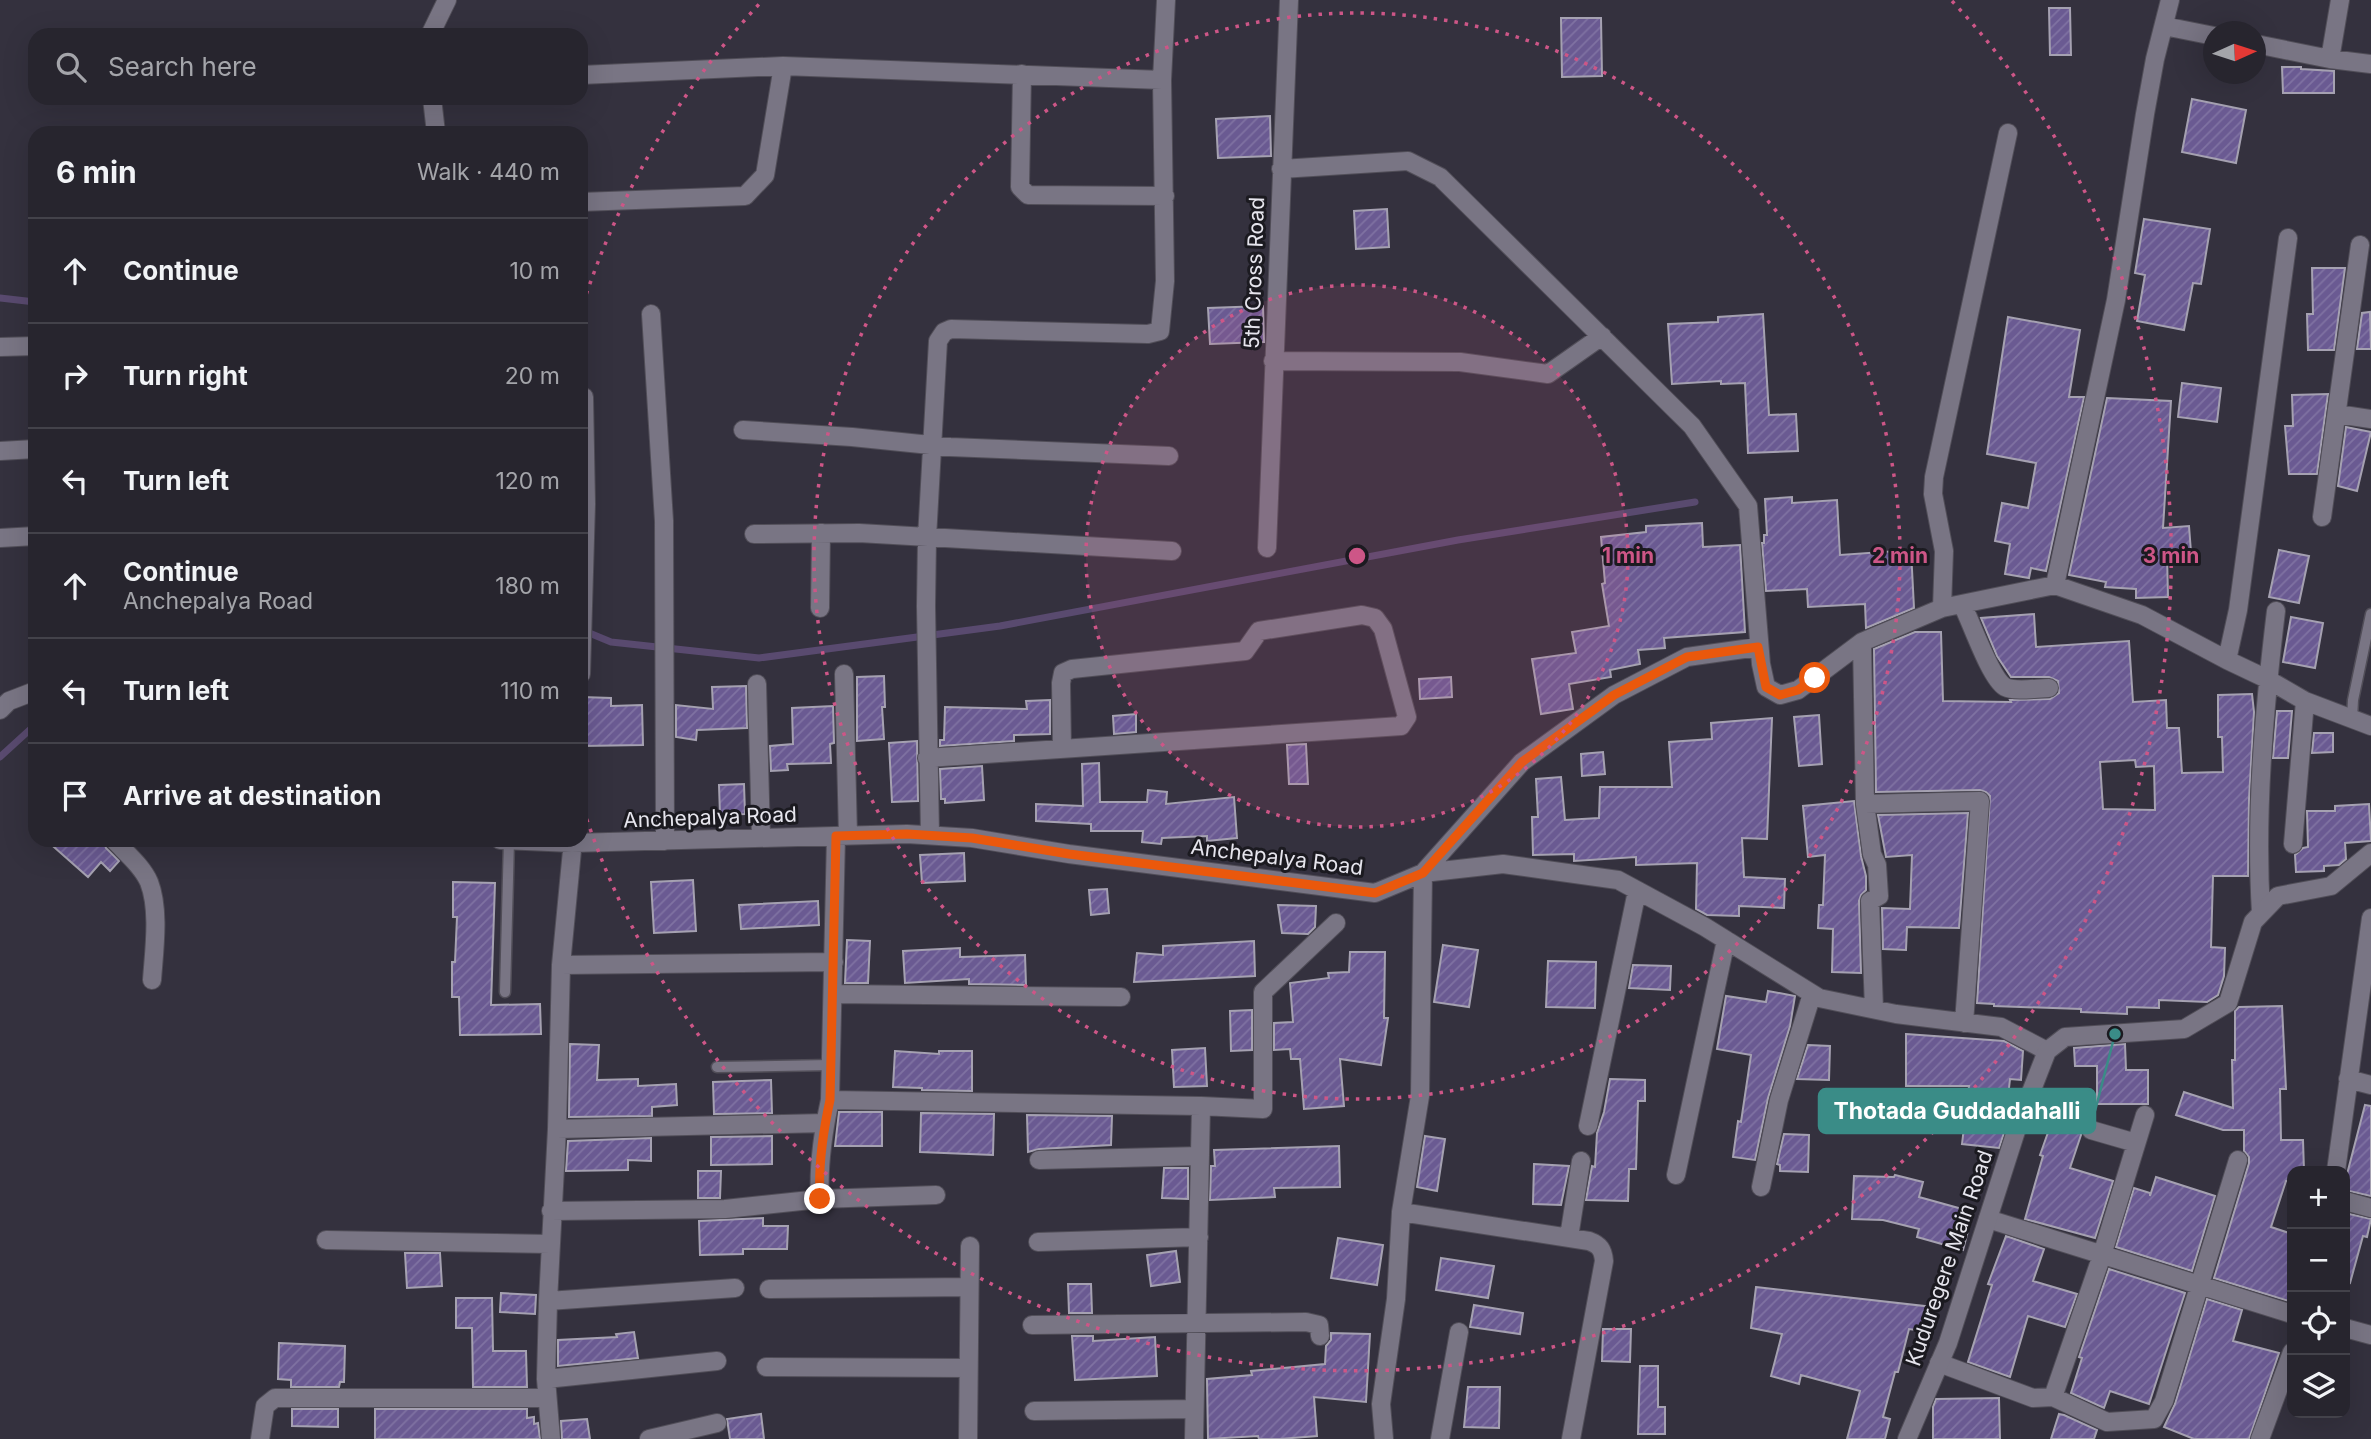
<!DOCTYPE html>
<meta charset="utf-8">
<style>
:root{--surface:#27252e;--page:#2f2d36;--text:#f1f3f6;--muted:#a4a5aa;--line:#43424a}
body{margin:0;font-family:Inter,sans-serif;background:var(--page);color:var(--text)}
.controls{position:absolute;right:21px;bottom:21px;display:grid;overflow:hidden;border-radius:14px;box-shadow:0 7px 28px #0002}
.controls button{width:63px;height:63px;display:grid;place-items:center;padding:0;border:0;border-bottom:2px solid var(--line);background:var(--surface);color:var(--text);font:35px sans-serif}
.compass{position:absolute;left:2203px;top:21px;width:63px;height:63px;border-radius:50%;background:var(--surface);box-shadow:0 7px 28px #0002;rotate:87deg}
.stop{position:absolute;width:21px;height:21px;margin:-16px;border:5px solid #ea580c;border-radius:50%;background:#fff}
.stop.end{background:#ea580c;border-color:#fff;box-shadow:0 2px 7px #0008}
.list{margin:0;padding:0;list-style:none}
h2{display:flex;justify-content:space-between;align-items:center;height:91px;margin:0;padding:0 28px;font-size:30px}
h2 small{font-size:23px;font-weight:400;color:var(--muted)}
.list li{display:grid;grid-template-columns:46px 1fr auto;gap:21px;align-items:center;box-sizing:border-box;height:105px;padding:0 28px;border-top:2px solid var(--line)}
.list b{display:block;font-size:26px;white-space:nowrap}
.list p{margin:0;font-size:23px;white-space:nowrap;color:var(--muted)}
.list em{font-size:23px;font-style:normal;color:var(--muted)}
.icon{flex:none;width:38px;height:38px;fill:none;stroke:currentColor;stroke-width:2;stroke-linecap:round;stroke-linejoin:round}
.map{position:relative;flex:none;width:2371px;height:1439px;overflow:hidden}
.search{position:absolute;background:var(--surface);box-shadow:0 7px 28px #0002;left:28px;top:28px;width:560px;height:77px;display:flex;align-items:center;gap:18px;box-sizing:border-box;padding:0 24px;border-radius:21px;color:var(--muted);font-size:26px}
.panel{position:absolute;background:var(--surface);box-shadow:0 7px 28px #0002;left:28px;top:126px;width:560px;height:721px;border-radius:21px}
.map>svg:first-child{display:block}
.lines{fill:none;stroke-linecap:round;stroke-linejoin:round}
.stream{stroke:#594a6f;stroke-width:7}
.building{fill:url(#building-hatch);stroke:#a5a1b1;stroke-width:2;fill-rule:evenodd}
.service-casing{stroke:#514e58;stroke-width:13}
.minor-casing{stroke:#514e58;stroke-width:20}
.tertiary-casing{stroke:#514e58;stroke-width:20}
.service{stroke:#797584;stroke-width:10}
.minor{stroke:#797584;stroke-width:18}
.tertiary{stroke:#797584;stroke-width:18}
.route{stroke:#ea580c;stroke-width:9}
.ring{fill:none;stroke:#cd5687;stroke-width:3.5;stroke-dasharray:3.5 7}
.labels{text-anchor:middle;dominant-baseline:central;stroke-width:6;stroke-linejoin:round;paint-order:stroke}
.street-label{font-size:21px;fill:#e6e5ed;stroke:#1b1a20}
.centre{fill:#cd5687;stroke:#1b1a20;stroke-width:3.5}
.ring-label{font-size:21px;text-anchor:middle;font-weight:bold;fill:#cd5687;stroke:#1b1a20;stroke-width:6;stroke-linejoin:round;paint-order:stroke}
.leader{fill:none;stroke:#3a8c87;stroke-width:2.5}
.callout-dot{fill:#3a8c87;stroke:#1b1a20;stroke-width:2.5}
.callout{fill:#3a8c87;stroke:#3a8c87;stroke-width:2.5}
.callout-label{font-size:23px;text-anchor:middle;font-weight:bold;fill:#fff}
</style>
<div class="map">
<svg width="2371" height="1439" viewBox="0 0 2371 1439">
<defs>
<pattern id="building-hatch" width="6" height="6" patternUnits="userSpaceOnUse" patternTransform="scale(1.75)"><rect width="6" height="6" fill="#6a5a92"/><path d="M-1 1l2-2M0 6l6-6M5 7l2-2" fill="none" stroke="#7f72a2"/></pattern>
</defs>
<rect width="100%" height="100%" fill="#34313e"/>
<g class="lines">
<path class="stream" d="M0 298 35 302
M582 630 611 642 759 658 1000 626 1458 540 1695 502
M0 757 35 725"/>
</g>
<path class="building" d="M2049 8H2070L2071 55H2050Z
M1561 18H1601L1602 76 1562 77Z
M2282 67H2301V69L2334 71V93H2283Z
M2192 99 2246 110 2236 163 2182 152Z
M1270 116 1271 156 1218 158 1216 119Z
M1387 209 1389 247 1356 249 1354 211Z
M2144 219 2210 229 2201 284 2193 283 2184 330 2137 321 2145 275 2135 273Z
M2312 268H2345L2334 350H2308L2307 314H2313Z
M1263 306 1264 342 1210 344 1208 308Z
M2370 312 2371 349H2357L2362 313Z
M1763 314 1769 415 1796 414 1798 451 1748 453 1745 383 1721 384V381L1672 384 1668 324 1718 322V317Z
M2008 317 2080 330 2069 397H2084L2046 571 2031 568 2029 578 2005 574 2010 544 1995 541 2002 503 2028 508 2036 463 1987 454Z
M2182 383 2221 388 2217 422 2178 417Z
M2328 394 2317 474H2289L2285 426H2293L2292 395Z
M2107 398 2171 401 2163 528 2189 526 2191 552 2167 554 2168 597 2136 598V589L2105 587 2106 582 2069 575Z
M2346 427 2371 432 2357 491 2338 486Z
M1792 497V503L1837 500 1840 555 1911 550 1914 608 1866 628 1865 604 1808 607 1807 589 1766 591 1762 543H1764V535H1767L1765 499Z
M1702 523 1703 547 1740 545 1745 632 1664 638 1665 648 1638 650 1640 664 1610 670 1611 677 1569 684 1573 709 1541 714 1532 659 1576 653 1572 632 1609 626 1602 584 1605 583 1601 537 1646 532V526Z
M2279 550 2309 556 2299 603 2269 597Z
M2034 614 2036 647 2129 641 2133 702 2166 700 2167 728H2179L2182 773 2223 772 2222 737H2218V695L2252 694 2254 712 2249 799 2248 876H2213L2211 947 2225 948 2224 976 2218 995 2207 1002 2159 1000V1008L2127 1007V1014L2081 1012V1009L1994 1006V1004L1977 1003 1990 796 1986 792 1980 790 1876 792 1874 649 1915 632H1941L1943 701 2011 702 2010 700 2050 699 2059 693 2058 681 2049 677H2011L1997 656 1981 618ZM2135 760 2136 767 2154 766 2155 810 2103 809 2100 762Z
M2291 617 2323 623 2315 668 2283 662Z
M884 676 885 707H882L884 739 857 741V677Z
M1451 677 1452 697 1420 699 1419 679Z
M746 686 747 728 697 730 696 740 676 737V705L713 709 712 687Z
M582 697 611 698V706L642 705 643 745 582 746Z
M1050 700V734L1014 735V741L940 746V740H944L945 707 1027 709 1026 701Z
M833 706 834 743 830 744 831 763 787 764 788 770 771 771 770 746 793 744 792 708Z
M2277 711H2292L2288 758H2273Z
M1136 714V732L1114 734 1113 716Z
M1819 715 1822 764 1799 766 1794 717Z
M1772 718 1767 839 1742 838 1744 877 1785 879 1784 908 1739 906V916L1707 915 1696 909 1697 863 1636 865V857L1574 861V854L1533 855 1532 817H1538L1536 779 1561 777 1565 820 1599 818 1600 787H1672L1669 742 1712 739 1711 723Z
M2314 733H2333V752L2312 753Z
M917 741 918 801 892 802 889 743Z
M1306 744 1308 784H1289L1287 745Z
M1603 752 1605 774 1582 776 1581 754Z
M1099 763 1100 802H1147L1148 790 1167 792 1166 804 1234 797 1237 838 1207 841V836L1162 838 1161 844 1142 842 1143 831H1091V824L1036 821V804L1083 806 1082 764Z
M982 766 984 800 945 803V799H941L940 769Z
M744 784 745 814 720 815 719 785Z
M1854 801 1861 856 1866 876V890L1861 895 1859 901 1861 973 1832 972 1833 929 1818 928 1819 905H1823L1825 855 1808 857 1803 806Z
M2369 804 2371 841 2345 843 2346 859 2339 865 2324 866V871L2296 872 2295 855 2303 848 2308 847 2307 811H2335V806Z
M1968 813 1959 928 1907 927 1906 950 1883 949 1882 908 1910 909 1912 855 1886 857 1878 815Z
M46 840H103L106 848 119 861 110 871 101 862 88 877Z
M964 853 965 881 922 883 920 855Z
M693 880 696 931 654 933 651 882Z
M453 882 495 883 491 1005 540 1004 541 1034 460 1035 459 997H452V962H455L457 917H453Z
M1107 889 1109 913 1091 915 1089 890Z
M818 901 819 925 741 929 739 905Z
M1278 905 1316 906 1315 927 1308 934 1282 933Z
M847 940 870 941 868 983H845Z
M1254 941 1255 976 1134 982 1137 953 1163 955V946Z
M1443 945 1478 950 1469 1007 1434 1002Z
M960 948V957L1025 955 1026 985 969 984V979L905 983 903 951Z
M1350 952H1385L1384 1018H1388L1381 1065 1340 1059 1344 1106 1304 1109 1300 1059H1291L1290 1049 1274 1050V1023L1293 1022 1290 983 1329 978 1328 973 1349 972Z
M1548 961 1596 962 1595 1008 1546 1007Z
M1633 965 1671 966 1670 990 1629 988Z
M1768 991 1795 996 1790 1026 1768 1098 1755 1160 1733 1157 1738 1121 1741 1122 1751 1055 1717 1049 1726 996 1766 1002Z
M2282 1006 2286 1089H2280L2281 1140H2303L2304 1171H2292V1180L2286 1181 2271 1227 2292 1234V1302L2214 1278 2249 1163V1157L2244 1151V1130H2223L2176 1115 2184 1092 2233 1108 2232 1060H2235V1011L2239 1007Z
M1252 1010V1050L1231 1051 1230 1011Z
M1906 1034 2004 1041 2023 1051 2021 1080 2010 1079 2004 1133 1999 1148 1962 1144 1969 1086H1906Z
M570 1044 599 1045 597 1080 638 1079V1086L676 1084 677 1105 652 1107V1116L569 1117Z
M2125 1044 2126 1070H2148V1104H2097V1066H2075L2074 1048Z
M1808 1045 1830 1046 1829 1080 1797 1079Z
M1205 1048 1207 1086 1174 1087 1172 1050Z
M895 1051 939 1054V1051H972V1091L922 1090V1088L893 1087Z
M1610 1079 1645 1080V1101H1638L1636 1169H1629L1628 1201 1586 1200 1592 1166 1595 1167 1597 1133 1604 1112Z
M771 1080 772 1113 714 1114 713 1082Z
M2365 1105 2371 1106V1196L2345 1190V1182Z
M2057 1107 2087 1117 2080 1126 2081 1135 2070 1168 2113 1181 2095 1238 2025 1219 2043 1156 2040 1155Z
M839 1112H882V1146H835Z
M921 1113 994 1114 993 1155 920 1152Z
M1027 1115 1112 1116 1111 1145 1039 1149 1028 1152Z
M1784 1134 1809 1135 1808 1172 1780 1171V1165L1777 1164Z
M772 1136V1164L711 1165V1137Z
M1425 1136 1445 1139 1437 1191 1417 1187Z
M651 1138V1161L628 1160V1170L566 1171 568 1141Z
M1339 1146 1340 1187 1274 1188 1275 1197 1210 1200 1211 1166H1215L1214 1150Z
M1534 1164 1569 1166 1561 1205 1533 1204Z
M1164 1168H1188V1199L1162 1198Z
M698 1171H721L720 1198H698Z
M1895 1175 1923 1182 1919 1197 1973 1212 1963 1250 1917 1237 1919 1229 1883 1220 1852 1219 1854 1176 1894 1177Z
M2156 1177 2215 1196 2192 1271 2116 1247 2134 1188 2150 1193V1196Z
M2345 1213 2371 1219 2367 1237 2363 1236 2350 1283 2345 1282Z
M763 1218V1226H788L787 1249H743V1254L700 1255 699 1221Z
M2006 1236 2044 1249 2033 1281 2077 1294 2065 1327 2028 1316 2010 1377 1968 1362 1992 1285 1988 1284Z
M1338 1238 1383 1245 1377 1285 1331 1278Z
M1176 1251 1180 1282 1151 1286 1147 1255Z
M405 1253H440L442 1286 407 1288Z
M1441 1258 1494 1266 1488 1298 1436 1290Z
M2109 1269 2185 1293 2149 1404 2110 1391 2104 1408 2071 1393 2082 1358 2079 1357Z
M1068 1284H1091L1092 1313H1069Z
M1756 1287 1933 1307 1930 1332 1909 1329 1898 1372H1895L1883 1417 1890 1419 1885 1439H1847L1860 1391 1801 1375 1799 1384 1771 1376 1782 1334 1751 1328Z
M501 1293 536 1295 535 1314 500 1312Z
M456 1298H492L493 1351H526L527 1387H473L472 1328H456Z
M2207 1299 2242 1310 2233 1341 2279 1353 2249 1439H2194L2164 1427 2175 1404Z
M1474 1305 1523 1313 1520 1334 1470 1327Z
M1603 1329H1631L1630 1362 1602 1361Z
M634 1332 638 1358 558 1366V1340L617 1337 616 1334Z
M1331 1333 1370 1334 1366 1402 1314 1397 1317 1436 1280 1439H1259L1258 1436 1208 1439 1207 1379 1252 1375 1251 1371 1325 1364 1326 1346 1331 1340Z
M1072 1336H1093V1341L1155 1337 1157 1376 1075 1380Z
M279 1343 345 1346 344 1382H340L339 1387H291V1380L278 1379Z
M1640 1366H1658V1407H1665V1434H1638Z
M1468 1387H1500L1499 1428 1464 1427Z
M1999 1398 2000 1439H1933V1407L1936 1399Z
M292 1409H338V1427L292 1426Z
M375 1409H527V1418L534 1417V1424L538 1423 540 1439H375Z
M761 1414 764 1439H730L727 1419Z
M2059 1414 2064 1415 2097 1430 2094 1439H2051Z
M587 1419 590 1439H562L561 1421Z"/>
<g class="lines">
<g class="service-casing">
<path id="service" d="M2352 718 2353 700 2371 614
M505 992 509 840
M717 1067 831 1065"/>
</g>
<g class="minor-casing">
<path id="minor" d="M2164 26 2214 36
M430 35 447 0
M2256 44 2330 59 2371 64
M2330 59 2340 0
M1022 74 1020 187 1028 195 1165 196
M581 75 783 66
M432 98 436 133
M1281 169 1408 161 1440 177 1692 426 1748 506 1761 664 1766 687 1780 695 1798 690 1862 642 1942 608 2055 585 2142 615 2227 660 2267 679 2305 701 2371 726
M581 202 745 196 765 175 783 66 1162 80
M651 314 664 521 665 841
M0 347 35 346
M1273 361 1460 362 1548 374 1602 336
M2337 414 2371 419
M743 430 852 437 950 447 1169 456
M0 451 35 449
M2322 517 2360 245
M754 534 859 533 1172 551
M0 538 35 536
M1267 548 1289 0
M2055 585 2116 300 2145 114 2155 59 2170 0
M1962 604C1971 621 1990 678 2005 687 2016 692 2037 688 2049 688
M820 608 821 533
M1942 608 1944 551 1933 494 1934 477 2008 133
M1862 642 1865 804 1980 801 1964 1023
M2227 660 2238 610 2288 238
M581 674 586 504 584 397
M844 674 848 835
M757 684 761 838
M0 710 9 701 35 691
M927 758 1386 727 1401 726 1407 717 1383 629 1375 618 1362 615 1259 631 1245 651 1072 669 1063 673 1061 683 1062 749
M1865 804 1872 854 1877 865 1879 896 1870 901 1874 1009
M930 835 926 606 927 538 938 341 944 332 951 329 1148 334 1160 331 1165 281 1162 80 1166 0
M836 836 830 1100C823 1132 818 1166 820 1199L936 1195
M114 840C126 853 142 866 149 882 160 910 154 951 152 980
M500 840 572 843 907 834 972 838 1069 854 1375 893 1423 873 1503 864 1618 880 1705 927 1819 998 1896 1014 2001 1027 2047 1051
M2293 844 2305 701
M2261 913C2255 813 2264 711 2276 611
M561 965 834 962
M833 994 1121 997
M2348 1079 2371 1085
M830 1100 1201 1106
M1588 1126 1637 891
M557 1129 825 1123
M2091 1130 2136 1143
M1039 1160 1200 1156
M2336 1171 2371 918
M1676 1175 1726 940
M1761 1187 1779 1100 1812 994
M2345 1201 2371 1208
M551 1211 725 1209 820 1199
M1401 1212 1589 1241C1600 1245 1603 1250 1604 1261L1571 1439
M1988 1219 2292 1314
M1569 1237 1581 1161
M326 1240 550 1244
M1038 1242 1199 1237
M769 1289 969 1287
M548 1301 735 1288
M1032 1325 1306 1322 1319 1325 1320 1336
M2345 1328 2371 1335
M1939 1363 2033 1398 2053 1397 2107 1422 2154 1419 2164 1401 2238 1160
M766 1367 968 1368
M546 1379 717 1361
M2053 1397 2102 1255 2145 1115
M1034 1411 1194 1409
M260 1439 265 1406 275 1398H547
M551 1439 546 1379 548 1301 557 1129 561 965 573 840
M649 1439 717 1423
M968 1439 970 1246
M1194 1439 1201 1106 1263 1109V992L1336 923
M1384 1439 1381 1404 1396 1299 1401 1212 1420 1096 1423 873 1522 762 1614 695 1687 657 1758 647
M1440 1439 1459 1332
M2260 1439 2292 1352"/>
</g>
<g class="tertiary-casing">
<path id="tertiary" d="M1907 1439 1948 1343 2017 1128 2047 1051 2065 1037 2184 1029 2228 1003 2253 922 2278 896 2331 886 2371 853"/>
</g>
<use href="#service" class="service"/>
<use href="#minor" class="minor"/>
<use href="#tertiary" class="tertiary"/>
</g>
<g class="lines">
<path class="route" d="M820 1199C818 1166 823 1132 830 1100L836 836 907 834 972 838 1069 854 1375 893 1423 873 1522 762 1614 695 1687 657 1758 647 1766 687 1780 695 1798 690 1815 678"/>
</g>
<circle cx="1357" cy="556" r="271" fill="#cd5687" fill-opacity=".12"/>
<g class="ring">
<circle cx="1357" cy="556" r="271"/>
<circle cx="1357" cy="556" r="543"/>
<path d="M583 304A814 814 0 0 1 762 1M1952 1A814 814 0 1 1 583 808"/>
</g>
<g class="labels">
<g class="street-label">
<text transform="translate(1254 273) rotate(-88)">5th Cross Road</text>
<text transform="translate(710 817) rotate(-2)">Anchepalya Road</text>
<text transform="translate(1277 857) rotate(7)">Anchepalya Road</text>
<text transform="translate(1949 1258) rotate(-71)">Kuduregere Main Road</text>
</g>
</g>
<circle cx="1357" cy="556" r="10" class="centre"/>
<g class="ring-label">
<text x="1628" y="563">1 min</text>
<text x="1900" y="563">2 min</text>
<text x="2171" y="563">3 min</text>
</g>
<path class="leader" d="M2115 1034L2095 1111"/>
<circle class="callout-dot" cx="2115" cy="1034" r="7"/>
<rect class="callout" x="1819" y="1089" width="276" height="44" rx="7"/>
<g class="callout-label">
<text x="1957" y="1119">Thotada Guddadahalli</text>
</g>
</svg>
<div class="controls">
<button>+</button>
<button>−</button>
<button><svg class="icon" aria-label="locate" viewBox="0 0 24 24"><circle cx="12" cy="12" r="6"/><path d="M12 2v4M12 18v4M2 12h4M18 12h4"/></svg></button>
<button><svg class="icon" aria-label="layers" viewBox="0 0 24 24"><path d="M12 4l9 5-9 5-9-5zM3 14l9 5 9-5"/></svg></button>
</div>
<svg class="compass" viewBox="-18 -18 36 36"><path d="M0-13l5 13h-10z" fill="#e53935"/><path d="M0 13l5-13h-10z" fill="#a4a5aa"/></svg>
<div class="stop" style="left:1815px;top:678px"></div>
<div class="stop end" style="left:820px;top:1199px"></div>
<div class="search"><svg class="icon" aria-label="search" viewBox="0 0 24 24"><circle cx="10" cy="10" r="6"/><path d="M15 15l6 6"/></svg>Search here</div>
<section class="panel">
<h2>6 min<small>Walk · 440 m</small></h2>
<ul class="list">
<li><svg class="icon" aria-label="ahead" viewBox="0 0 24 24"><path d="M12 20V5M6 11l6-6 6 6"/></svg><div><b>Continue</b></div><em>10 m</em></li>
<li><svg class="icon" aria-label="right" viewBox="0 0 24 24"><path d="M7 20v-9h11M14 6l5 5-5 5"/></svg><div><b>Turn right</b></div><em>20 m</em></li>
<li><svg class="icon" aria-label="left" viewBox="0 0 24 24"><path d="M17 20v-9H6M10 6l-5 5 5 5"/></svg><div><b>Turn left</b></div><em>120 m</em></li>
<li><svg class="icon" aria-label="ahead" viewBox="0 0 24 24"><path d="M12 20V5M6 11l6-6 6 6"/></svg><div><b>Continue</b><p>Anchepalya Road</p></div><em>180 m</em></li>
<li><svg class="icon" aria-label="left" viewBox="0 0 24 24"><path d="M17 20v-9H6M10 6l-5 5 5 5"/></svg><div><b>Turn left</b></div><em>110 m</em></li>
<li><svg class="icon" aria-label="arrive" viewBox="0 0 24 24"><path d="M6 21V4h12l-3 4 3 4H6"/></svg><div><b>Arrive at destination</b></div></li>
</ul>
</section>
</div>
